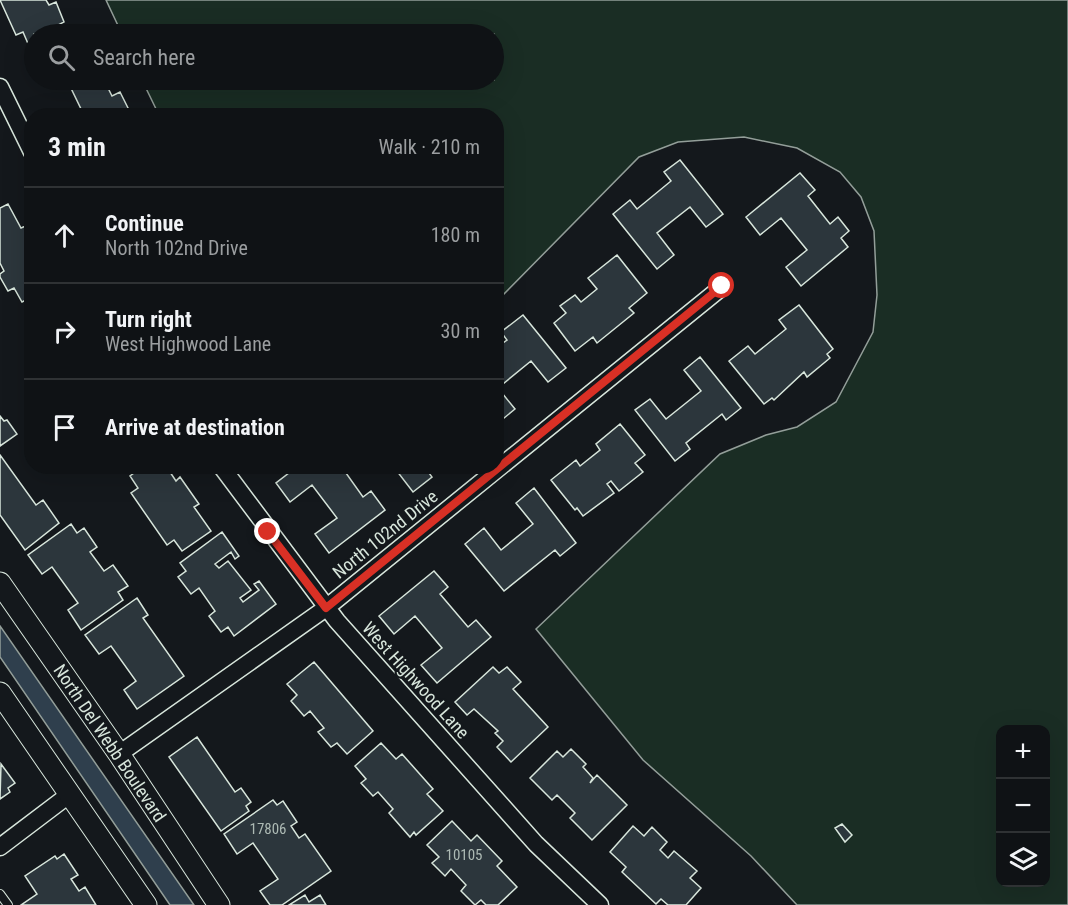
<!DOCTYPE html>
<meta charset="utf-8">
<style>
:root{--surface:#0f1215;--page:#1d2022;--text:#f1f3f6;--muted:#9b9ea0;--line:#2f3234}
body{margin:0;font-family:"Roboto Condensed",sans-serif;background:var(--page);color:var(--text)}
.controls{position:absolute;right:18px;bottom:18px;display:grid;overflow:hidden;border-radius:12px;box-shadow:0 6px 24px #0002}
.controls button{width:54px;height:54px;display:grid;place-items:center;padding:0;border:0;border-bottom:2px solid var(--line);background:var(--surface);color:var(--text);font:30px sans-serif}
.stop{position:absolute;width:18px;height:18px;margin:-14px;border:4px solid #d93025;border-radius:50%;background:#fff}
.stop.end{background:#d93025;border-color:#fff;box-shadow:0 2px 6px #0008}
.list{margin:0;padding:0;list-style:none}
h2{display:flex;justify-content:space-between;align-items:center;height:78px;margin:0;padding:0 24px;font-size:26px}
h2 small{font-size:20px;font-weight:400;color:var(--muted)}
.list li{display:grid;grid-template-columns:39px 1fr auto;gap:18px;align-items:center;box-sizing:border-box;height:96px;padding:0 24px;border-top:2px solid var(--line)}
.list b{display:block;font-size:22px;white-space:nowrap}
.list p{margin:0;font-size:20px;white-space:nowrap;color:var(--muted)}
.list em{font-size:20px;font-style:normal;color:var(--muted)}
.icon{flex:none;width:33px;height:33px;fill:none;stroke:currentColor;stroke-width:2;stroke-linecap:round;stroke-linejoin:round}
.map{position:relative;flex:none;width:1068px;height:905px;overflow:hidden}
.search{position:absolute;background:var(--surface);box-shadow:0 6px 24px #0002;left:24px;top:24px;width:480px;height:66px;display:flex;align-items:center;gap:15px;box-sizing:border-box;padding:0 21px;border-radius:33px;color:var(--muted);font-size:22px}
.panel{position:absolute;background:var(--surface);box-shadow:0 6px 24px #0002;left:24px;top:108px;width:480px;height:366px;border-radius:24px}
.map>svg:first-child{display:block}
.green{fill:#1a2d24;stroke:#939e99;stroke-width:1.5;fill-rule:evenodd}
.water{fill:#2f3f4d;stroke:#939e99;stroke-width:1.5}
.building{fill:#2c363c;stroke:#d8e6dc;stroke-width:1.5}
.lines{fill:none;stroke-linecap:round;stroke-linejoin:round}
.service-casing{stroke:#d8e6dc;stroke-width:10}
.minor-casing{stroke:#d8e6dc;stroke-width:19}
.tertiary-casing{stroke:#d8e6dc;stroke-width:23}
.service{stroke:#14181c;stroke-width:8}
.minor{stroke:#14181c;stroke-width:16}
.tertiary{stroke:#14181c;stroke-width:21}
.route{stroke:#d93025;stroke-width:8}
.labels{text-anchor:middle;dominant-baseline:central;stroke-width:4.5;stroke-linejoin:round;paint-order:stroke}
.number-label{font-size:15px;fill:#adbab4}
.street-label{font-size:18px;fill:#d8e6dc;stroke:#14181c}
</style>
<div class="map">
<svg width="1068" height="905" viewBox="0 0 1068 905">
<rect width="100%" height="100%" fill="#14181c"/>
<path class="green" d="M106 0H1068V905H797L751 856 643 760 536 629 720 454 766 435 797 427 836 402 873 332 877 295 874 231 861 197 840 172 797 148 744 137 678 142 639 157 497 301 496 116 159 115 142 80H494V34H122ZM1000 730H1046V882H1000Z"/>
<path class="water" d="M0 626 194 905H170L0 657Z"/>
<path class="building" d="M0 0H46L49 5 56 2 64 22 58 25 62 34H34V52L32 53 23 32 16 35Z
M67 80H104L112 96 120 92 129 110 121 116H66L81 109Z
M680 160 723 214 706 227 690 207 657 233 674 255 657 269 613 214 630 200 637 209 671 181 664 172Z
M800 173 815 190 808 196 830 224 838 217 849 231 841 238 848 247 801 286 786 267 807 250 781 218 760 235 746 217Z
M8 204 21 228 28 225 32 231V297L22 302 14 288 8 291 0 277V274L4 271 0 263V208Z
M617 255 647 293 629 308 634 313 597 343 593 337 575 351 554 323 566 313 560 306 575 295 581 302 597 289 588 278Z
M799 305 833 349 827 354 830 358 807 377 804 372 774 400 772 398 764 404 729 361 748 346 755 354 786 329 779 320Z
M523 315 566 368 548 382 531 361 498 388 515 409 498 423 496 348 507 340 501 332Z
M700 357 741 408 726 420 722 414 686 443 690 449 675 461 635 410 650 399 666 419 701 391 684 370Z
M0 416 4 421 7 420 17 434 0 446Z
M620 424 645 455 635 463 643 472 619 491 611 481 607 484 614 493 583 516 577 508 575 510 551 480 576 460 580 466 600 450 596 444Z
M0 455 36 505 43 500 59 523 25 550 0 515Z
M144 466H166L176 481 180 477 199 504 194 507 211 531 182 551 174 540 167 545 131 493 138 488 130 476Z
M298 466H341L363 497 371 491 385 510 329 553 315 534 337 518 312 485 290 502 276 483Z
M393 466H424L432 477 413 492Z
M534 488 576 543 560 556 555 550 504 591 465 544 484 528 501 550 533 524 516 503Z
M71 524 77 533 84 528 97 547 90 552 104 571 113 565 128 586 118 592 123 600 81 630 68 610 78 603 52 567 42 574 28 555Z
M222 532 239 556 235 559 231 552 215 564 219 568 228 561 251 590 240 598 243 602 259 590 254 584 259 581 276 604 234 636 228 627 221 632 209 616 215 611 199 588 191 594 178 577 186 571 180 563Z
M434 571 448 587 440 594 468 627 476 620 491 637 437 683 421 665 442 648 415 616 394 634 379 616Z
M137 598 148 615 143 618 184 676 137 709 124 690 136 681 111 646 99 654 85 635Z
M314 662 373 731 347 754 337 743 331 747 318 732 324 728 310 711 304 716 291 701 297 695 287 684Z
M493 667 499 673 507 667 521 682 513 689 548 727 511 762 497 747 503 741 495 733 498 731 474 709 467 715 455 702Z
M197 737 235 792 241 788 251 802 246 806 249 811 221 831 169 757Z
M381 743 396 759 402 754 433 789 427 794 443 811 416 835 414 832 410 837 389 813 393 809 378 792 373 796 361 783 366 779 355 766Z
M571 749 586 764 583 767 593 778 590 783 597 775 627 805 592 840 570 818 575 813 557 795 552 800 530 778 557 751 563 757Z
M1 764 15 783 8 788 10 792 0 799Z
M273 800 277 805 283 801 297 822 291 826 299 838 305 834 331 871 282 905H270L260 891 278 879 253 843 237 854 224 834Z
M452 821 471 841 477 835 502 861 497 866 517 887 498 905H486L481 900 475 905 461 891 466 885 451 869 445 876 432 863 439 857 427 845Z
M842 824 852 835 845 842 835 828Z
M633 826 644 836 652 827 667 842 660 850 668 858 674 851 697 871 690 878 701 888 686 905H668L661 899 656 904 622 872 626 867 610 852Z
M64 854 78 875 71 879 79 891 85 887 96 905H21L37 894 25 876 55 856 57 859Z
M305 895 309 902 320 895 326 905H289Z"/>
<g class="lines">
<g class="service-casing">
<path id="service" d="M0 894 8 905"/>
</g>
<g class="minor-casing">
<path id="minor" d="M0 87 32 152
M221 466 337 621 536 844 600 905
M119 754 326 608 722 287
M0 847 70 794"/>
</g>
<g class="tertiary-casing">
<path id="tertiary" d="M0 583 119 754 219 905
M0 693 146 905"/>
</g>
<use href="#service" class="service"/>
<use href="#minor" class="minor"/>
<use href="#tertiary" class="tertiary"/>
</g>
<g class="lines">
<path class="route" d="M268 532 326 608 722 286"/>
</g>
<g class="labels">
<g class="number-label">
<text x="268" y="829">17806</text>
<text x="464" y="855">10105</text>
</g>
<g class="street-label">
<text transform="translate(385 534) rotate(-39)">North 102nd Drive</text>
<text transform="translate(416 680) rotate(48)">West Highwood Lane</text>
<text transform="translate(110 743) rotate(56)">North Del Webb Boulevard</text>
</g>
</g>
</svg>
<div class="controls">
<button>+</button>
<button>−</button>
<button><svg class="icon" aria-label="layers" viewBox="0 0 24 24"><path d="M12 4l9 5-9 5-9-5zM3 14l9 5 9-5"/></svg></button>
</div>
<div class="stop" style="left:722px;top:286px"></div>
<div class="stop end" style="left:268px;top:532px"></div>
<div class="search"><svg class="icon" aria-label="search" viewBox="0 0 24 24"><circle cx="10" cy="10" r="6"/><path d="M15 15l6 6"/></svg>Search here</div>
<section class="panel">
<h2>3 min<small>Walk · 210 m</small></h2>
<ul class="list">
<li><svg class="icon" aria-label="ahead" viewBox="0 0 24 24"><path d="M12 20V5M6 11l6-6 6 6"/></svg><div><b>Continue</b><p>North 102nd Drive</p></div><em>180 m</em></li>
<li><svg class="icon" aria-label="right" viewBox="0 0 24 24"><path d="M7 20v-9h11M14 6l5 5-5 5"/></svg><div><b>Turn right</b><p>West Highwood Lane</p></div><em>30 m</em></li>
<li><svg class="icon" aria-label="arrive" viewBox="0 0 24 24"><path d="M6 21V4h12l-3 4 3 4H6"/></svg><div><b>Arrive at destination</b></div></li>
</ul>
</section>
</div>
